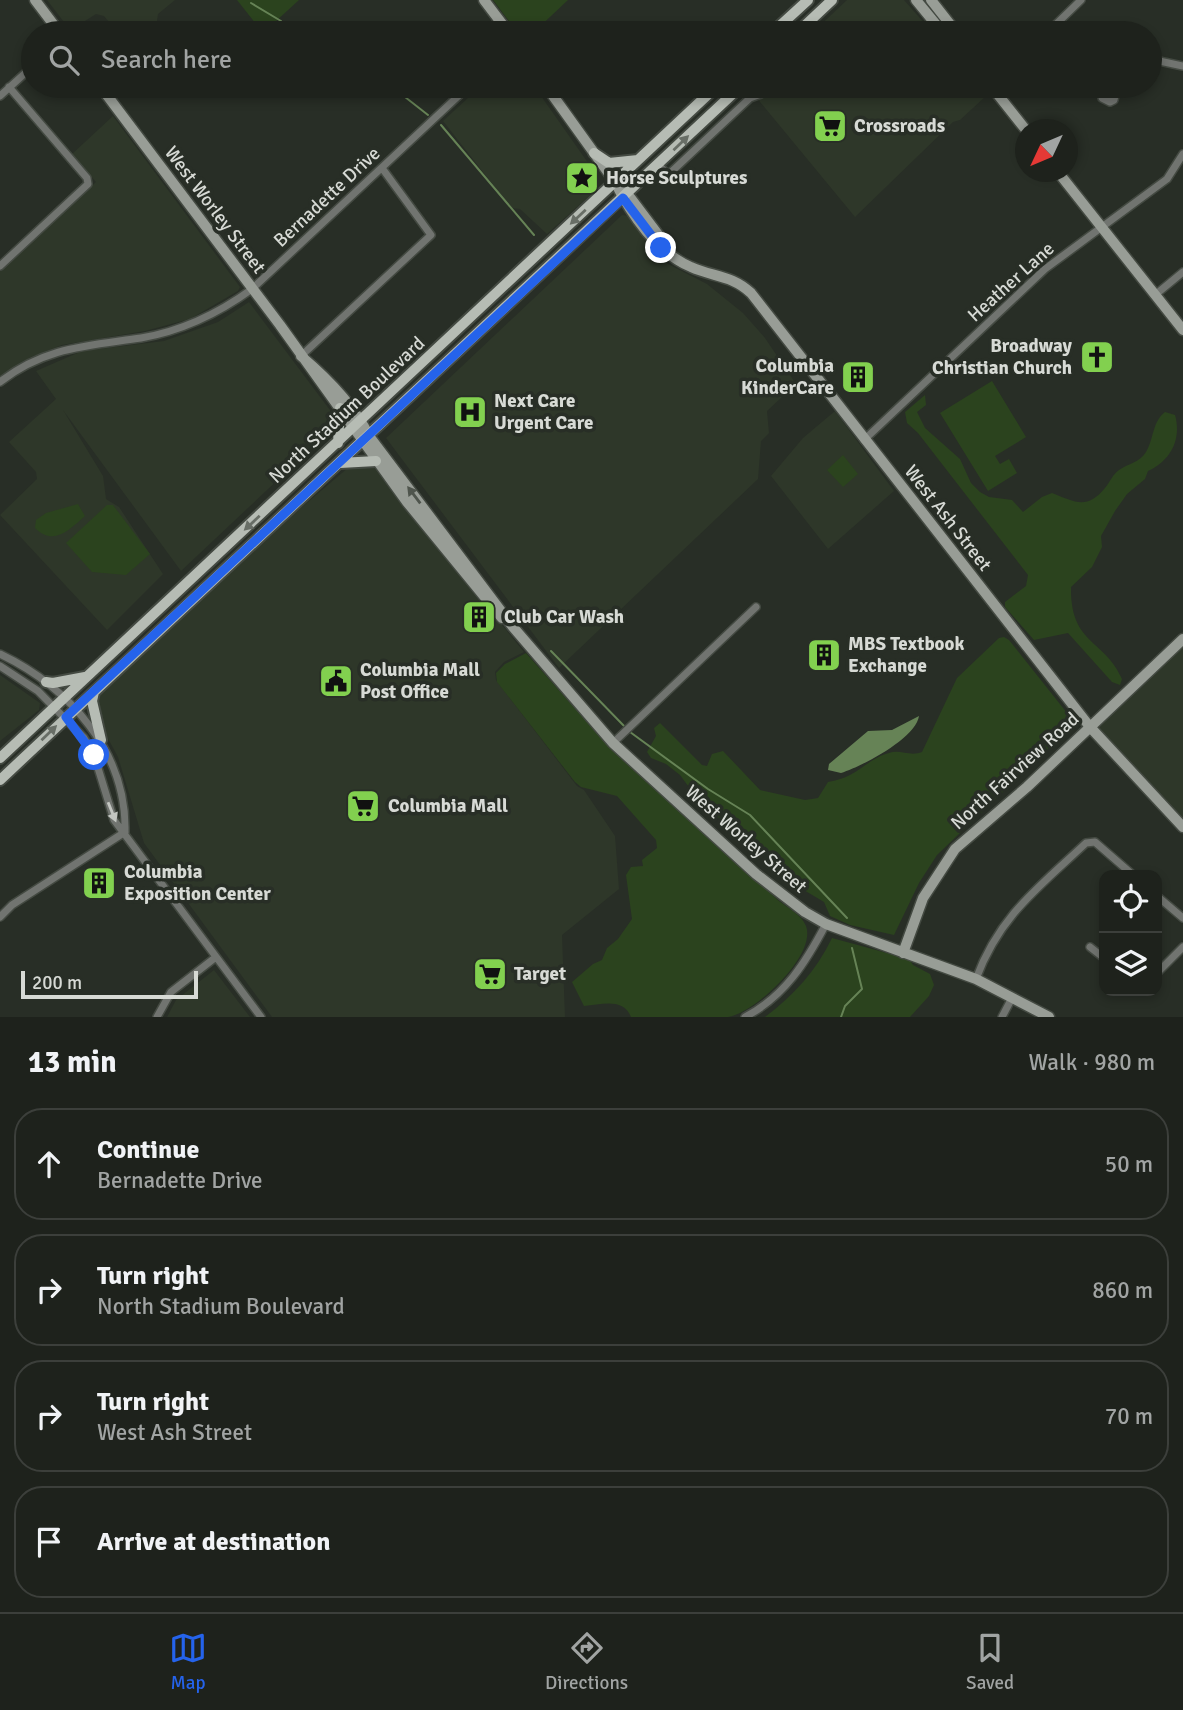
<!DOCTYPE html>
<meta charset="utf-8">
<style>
:root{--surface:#1e221c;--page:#2b2f29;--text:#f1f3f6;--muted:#a1a4a3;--line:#3c3f3b;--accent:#2563eb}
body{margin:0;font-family:Signika,sans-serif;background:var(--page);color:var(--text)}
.controls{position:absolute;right:21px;bottom:21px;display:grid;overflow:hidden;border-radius:14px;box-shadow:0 4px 10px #0003}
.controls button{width:63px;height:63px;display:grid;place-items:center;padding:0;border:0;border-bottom:2px solid var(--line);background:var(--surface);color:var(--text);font:35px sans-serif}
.compass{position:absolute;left:1015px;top:119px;width:63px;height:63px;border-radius:50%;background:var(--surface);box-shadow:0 4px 10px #0003;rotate:226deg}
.scale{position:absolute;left:21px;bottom:18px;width:177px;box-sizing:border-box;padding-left:7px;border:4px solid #d7dad5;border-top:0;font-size:19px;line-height:24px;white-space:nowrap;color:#d7dad5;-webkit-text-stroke:5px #282e26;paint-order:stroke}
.stop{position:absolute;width:21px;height:21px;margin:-16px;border:5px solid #2563eb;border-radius:50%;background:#fff}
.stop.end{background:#2563eb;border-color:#fff;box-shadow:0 2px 7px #0008}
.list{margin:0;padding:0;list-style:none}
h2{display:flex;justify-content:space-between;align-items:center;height:91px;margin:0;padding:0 28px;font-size:30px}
h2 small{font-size:23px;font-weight:400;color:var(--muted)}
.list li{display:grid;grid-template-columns:46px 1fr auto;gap:21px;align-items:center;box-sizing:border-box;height:112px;margin:0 14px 14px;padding:0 14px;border:2px solid var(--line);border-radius:28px}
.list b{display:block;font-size:26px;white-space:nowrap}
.list p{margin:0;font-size:23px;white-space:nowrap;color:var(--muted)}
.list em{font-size:23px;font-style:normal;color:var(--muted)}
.icon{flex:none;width:38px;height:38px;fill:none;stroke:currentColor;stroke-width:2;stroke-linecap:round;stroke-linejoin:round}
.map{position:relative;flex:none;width:1183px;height:1017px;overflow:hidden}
.search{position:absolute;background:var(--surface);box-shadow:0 4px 10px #0003;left:21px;right:21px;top:21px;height:77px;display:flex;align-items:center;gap:18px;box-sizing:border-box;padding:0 24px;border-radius:38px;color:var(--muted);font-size:26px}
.sheet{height:595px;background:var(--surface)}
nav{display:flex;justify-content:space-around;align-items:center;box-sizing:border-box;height:98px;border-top:2px solid var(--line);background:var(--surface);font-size:19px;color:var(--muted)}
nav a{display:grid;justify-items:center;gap:4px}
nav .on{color:var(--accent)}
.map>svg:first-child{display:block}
.built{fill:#2e3729}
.green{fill:#2b431e}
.water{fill:#668356}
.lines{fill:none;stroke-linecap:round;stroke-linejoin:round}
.stream{stroke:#668356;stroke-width:2}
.street-casing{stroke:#444a42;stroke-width:10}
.secondary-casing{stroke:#444a42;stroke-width:13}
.primary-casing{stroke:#444a42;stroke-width:14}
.street{stroke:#717470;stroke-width:7}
.secondary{stroke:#989d96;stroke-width:10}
.primary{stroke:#b6bcb4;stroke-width:10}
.oneway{fill:#686e66}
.oneway2{fill:#4f554d}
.oneway3{fill:#c3c6c1}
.route{stroke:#2563eb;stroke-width:9}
.labels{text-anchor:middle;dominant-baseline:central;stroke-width:7;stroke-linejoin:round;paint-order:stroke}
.poi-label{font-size:19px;font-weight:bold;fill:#d7dad5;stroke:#282e26;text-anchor:start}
.street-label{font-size:19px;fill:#d7dad5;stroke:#282e26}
</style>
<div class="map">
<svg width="1183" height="1017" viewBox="0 0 1183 1017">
<rect width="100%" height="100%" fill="#282e26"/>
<path class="built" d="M47 0H175L158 14 157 21 142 33H118L104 16 96 14 74 28 67 26Z
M847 0H904L933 33H812Z
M481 86H534L598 177 597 189 547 234 520 209 511 208 443 121Z
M757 86H977L986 96 960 120 953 122 855 217 751 91Z
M113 116 240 287 238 291 190 319 145 331 62 345 31 357 0 376V271L96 182 71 155Z
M622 215 629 216 668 264 707 284 743 313 765 338 796 384 767 411 769 433 761 441 758 479 559 668 386 438Z
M249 302 330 410 334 427 181 571 63 410 103 476 106 499 119 507 163 574 107 630 0 515 37 479 36 472 9 442 56 399 36 371 82 351 164 341 218 322Z
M835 411 894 491 828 549 771 476 803 438Z
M368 463 374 467 524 652 504 662 495 672 496 680 577 786 584 790 615 836 619 889 562 935 565 1017H272L144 843 118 757 99 722V695L296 512 349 467Z
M1183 639V827L1090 727Z
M0 675 40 703 39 710 0 741Z
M214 970 250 1017H167L176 1000Z"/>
<path class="green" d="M237 0H299L263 33Z
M493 0H568L533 33H518Z
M992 381 1026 437 995 456 1000 464 1009 459 1017 473 988 491 940 413Z
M925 395 926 405 917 412 925 428 960 459 971 483 980 492 989 497 1012 500 1023 512 1042 497 1052 493C1075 502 1087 510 1105 488 1110 482 1113 474 1119 470 1129 463 1139 463 1146 452 1154 439 1152 422 1165 412L1175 415C1182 440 1170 461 1148 471L1145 479 1127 494 1115 511 1101 536 1102 547 1092 567 1071 587C1070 645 1105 639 1122 679L1120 685 1112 682 1068 633 1034 640 1005 607V602L1026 586 1028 575 918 433 907 423 905 412Z
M843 455 858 474 843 487 827 470Z
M78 504 85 516C70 529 54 547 35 528L36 520 46 513Z
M107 505H113L150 554 126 575 92 572 66 543Z
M1004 637 1009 640 1075 723 937 855 919 883 894 935 850 925 830 916 824 902 792 883 785 871 775 864V857L753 843 747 830 708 813 680 775 666 764 651 758 647 752 656 736 654 728 660 723 702 765 707 766 712 754 723 751 760 790 805 800 818 798 828 782C859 777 866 759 889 753 900 749 910 757 922 752L957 678 999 638Z
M526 653 609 747 779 901C788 908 801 914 806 926 817 955 755 1013 728 1017 697 1017 662 1017 631 1017 623 997 601 1005 584 1006L572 982 593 964 602 960 607 948 618 939 632 919 626 875 631 867 643 866 642 860 657 848 656 840 617 796 581 787 575 782 497 682 496 673 505 664Z
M832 938 909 959 913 965 930 974 934 985 929 996 910 1017H765C794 995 816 971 832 938Z"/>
<path class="water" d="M919 716C916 738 863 766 841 773L828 770 829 764 868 731 892 730Z"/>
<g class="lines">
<path class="stream" d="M251 3 281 21
M391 86 428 115
M441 125 534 235
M551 651 626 728
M630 732 708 789 750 815 847 918
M841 1017 845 1006 862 989 852 948"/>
<g class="street-casing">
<path id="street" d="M1047 33 1081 0
M1150 59 1183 66
M1103 86 1102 98 1110 102 1114 100 1117 86
M0 96 33 66
M658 164 668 175 750 98 761 94
M0 266 88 184 87 178 9 87
M1155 295 1183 272
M301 356 431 235 382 168
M0 382C45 347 87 346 141 338 182 331 219 313 252 289L469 86
M864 440 1045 269 1167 179 1183 154
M0 654C69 687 127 752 125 832
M0 666 38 691 84 738 94 755 114 820 261 1017
M613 743 756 607
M1157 896 1183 918
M0 917 12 905 125 832
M1090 947 1104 958
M1157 973 1183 947
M976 979C999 916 1039 887 1086 843L1095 842 1133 875
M157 1017 171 992 216 957
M745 1017C785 996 806 962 826 924
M1002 1017 1012 998"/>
</g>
<g class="secondary-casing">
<path id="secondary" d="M35 0 60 33
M484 0 509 33
M916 0 943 33
M931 0 957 33
M100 86 280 325 407 502 502 618
M546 86 615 182C631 214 657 253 691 267 713 277 732 275 751 293L1090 727 1183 827
M991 86 1026 130
M1058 172 1183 330
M623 188 666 245
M301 356C327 378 354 405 369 436L513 627 613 743 756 874 805 912 826 924 976 979 1049 1017
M903 953 923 898 955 849 1027 787 1183 639"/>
</g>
<g class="primary-casing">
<path id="primary" d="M772 33 808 0
M797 33 832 0
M594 153 609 163 638 160
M338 443 340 408
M340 463 376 461
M46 682 53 683 85 677
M94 692 92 701 101 740
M0 758 717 86
M0 780 741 86"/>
</g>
<use href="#street" class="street"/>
<use href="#secondary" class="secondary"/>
<use href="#primary" class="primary"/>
</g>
<defs><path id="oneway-solid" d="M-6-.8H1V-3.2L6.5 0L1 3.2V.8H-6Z" transform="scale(1.75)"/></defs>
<g class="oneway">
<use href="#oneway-solid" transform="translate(681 143) rotate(-44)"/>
<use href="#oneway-solid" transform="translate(578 217) rotate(137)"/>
<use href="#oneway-solid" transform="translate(252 523) rotate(137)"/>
<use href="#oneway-solid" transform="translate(49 733) rotate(-44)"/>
</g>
<use class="oneway2" href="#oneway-solid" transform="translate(414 495) rotate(-127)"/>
<use class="oneway3" href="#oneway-solid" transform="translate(112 812) rotate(68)"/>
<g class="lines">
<path class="route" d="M94 755 66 717 623 198 661 248"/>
</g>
<defs>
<g id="supermarket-square" transform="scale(1.75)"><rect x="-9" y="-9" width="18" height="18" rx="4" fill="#82d04f" stroke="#282e26"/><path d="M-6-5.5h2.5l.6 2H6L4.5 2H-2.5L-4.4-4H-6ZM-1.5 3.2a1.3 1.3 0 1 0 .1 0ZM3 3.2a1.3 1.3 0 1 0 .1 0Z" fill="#111"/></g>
<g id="sight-square" transform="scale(1.75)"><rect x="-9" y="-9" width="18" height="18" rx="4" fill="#82d04f" stroke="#282e26"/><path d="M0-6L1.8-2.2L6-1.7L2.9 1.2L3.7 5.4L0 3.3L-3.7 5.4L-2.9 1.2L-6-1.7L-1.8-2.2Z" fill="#111"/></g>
<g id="church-square" transform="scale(1.75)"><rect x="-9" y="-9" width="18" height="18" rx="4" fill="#82d04f" stroke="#282e26"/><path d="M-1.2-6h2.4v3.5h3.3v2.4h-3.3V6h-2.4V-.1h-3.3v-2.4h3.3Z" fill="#111"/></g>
<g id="building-square" transform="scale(1.75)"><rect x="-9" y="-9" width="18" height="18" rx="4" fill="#82d04f" stroke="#282e26"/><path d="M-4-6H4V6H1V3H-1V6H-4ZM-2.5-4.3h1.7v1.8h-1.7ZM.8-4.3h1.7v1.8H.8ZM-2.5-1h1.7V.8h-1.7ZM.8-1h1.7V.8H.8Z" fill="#111"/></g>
<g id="hospital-square" transform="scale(1.75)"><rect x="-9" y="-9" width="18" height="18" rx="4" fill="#82d04f" stroke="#282e26"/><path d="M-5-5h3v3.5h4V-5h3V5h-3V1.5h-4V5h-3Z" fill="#111"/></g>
<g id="civic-square" transform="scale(1.75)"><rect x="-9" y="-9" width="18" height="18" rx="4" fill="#82d04f" stroke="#282e26"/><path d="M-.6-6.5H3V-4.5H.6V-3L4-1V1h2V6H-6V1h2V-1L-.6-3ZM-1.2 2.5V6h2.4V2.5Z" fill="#111"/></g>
</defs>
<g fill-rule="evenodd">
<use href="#supermarket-square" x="830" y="126"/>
<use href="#sight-square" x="582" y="178"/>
<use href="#church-square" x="1097" y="357"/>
<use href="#building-square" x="858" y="377"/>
<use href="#hospital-square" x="470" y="412"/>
<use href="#building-square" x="479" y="617"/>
<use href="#building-square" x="824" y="655"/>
<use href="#civic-square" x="336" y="681"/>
<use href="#supermarket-square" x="363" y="806"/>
<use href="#building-square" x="99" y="883"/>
<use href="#supermarket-square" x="490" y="974"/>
</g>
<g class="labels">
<g class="poi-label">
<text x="854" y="126">Crossroads</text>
<text x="606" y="178">Horse Sculptures</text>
<text x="1072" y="346" text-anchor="end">Broadway<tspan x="1072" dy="22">Christian Church</tspan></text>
<text x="834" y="366" text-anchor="end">Columbia<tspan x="834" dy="22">KinderCare</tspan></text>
<text x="494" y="401">Next Care<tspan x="494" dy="22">Urgent Care</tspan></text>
<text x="504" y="617">Club Car Wash</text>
<text x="848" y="644">MBS Textbook<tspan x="848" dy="22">Exchange</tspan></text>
<text x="360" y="670">Columbia Mall<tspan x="360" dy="22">Post Office</tspan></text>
<text x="388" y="806">Columbia Mall</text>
<text x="124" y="872">Columbia<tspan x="124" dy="22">Exposition Center</tspan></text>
<text x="514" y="974">Target</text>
</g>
<g class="street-label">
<text transform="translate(327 197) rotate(-43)">Bernadette Drive</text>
<text transform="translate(215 210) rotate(53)">West Worley Street</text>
<text transform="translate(1011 282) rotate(-42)">Heather Lane</text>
<text transform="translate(347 410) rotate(-43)">North Stadium Boulevard</text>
<text transform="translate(948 518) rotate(52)">West Ash Street</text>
<text transform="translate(1015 771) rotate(-42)">North Fairview Road</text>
<text transform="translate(746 839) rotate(41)">West Worley Street</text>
</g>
</g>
</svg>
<div class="controls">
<button><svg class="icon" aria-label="locate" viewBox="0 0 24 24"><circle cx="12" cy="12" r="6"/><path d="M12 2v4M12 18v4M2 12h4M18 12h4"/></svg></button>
<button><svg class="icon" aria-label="layers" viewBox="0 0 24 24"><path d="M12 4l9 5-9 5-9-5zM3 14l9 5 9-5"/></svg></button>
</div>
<svg class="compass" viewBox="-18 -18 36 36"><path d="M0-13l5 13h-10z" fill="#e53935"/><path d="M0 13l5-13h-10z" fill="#a1a4a3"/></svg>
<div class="scale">200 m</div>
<div class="stop" style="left:94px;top:755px"></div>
<div class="stop end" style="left:661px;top:248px"></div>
<div class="search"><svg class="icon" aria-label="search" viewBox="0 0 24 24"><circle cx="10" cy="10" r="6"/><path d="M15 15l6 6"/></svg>Search here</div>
</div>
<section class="sheet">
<h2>13 min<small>Walk · 980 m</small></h2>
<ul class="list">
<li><svg class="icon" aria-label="ahead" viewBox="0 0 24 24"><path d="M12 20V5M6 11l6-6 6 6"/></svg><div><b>Continue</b><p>Bernadette Drive</p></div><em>50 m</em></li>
<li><svg class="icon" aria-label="right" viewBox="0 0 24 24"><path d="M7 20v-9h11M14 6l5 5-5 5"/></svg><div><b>Turn right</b><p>North Stadium Boulevard</p></div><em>860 m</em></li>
<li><svg class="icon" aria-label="right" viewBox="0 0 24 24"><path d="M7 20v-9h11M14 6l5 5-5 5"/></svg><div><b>Turn right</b><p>West Ash Street</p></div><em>70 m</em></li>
<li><svg class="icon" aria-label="arrive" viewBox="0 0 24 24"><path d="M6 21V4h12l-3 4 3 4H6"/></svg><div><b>Arrive at destination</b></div></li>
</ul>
</section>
<nav>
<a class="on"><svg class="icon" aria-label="map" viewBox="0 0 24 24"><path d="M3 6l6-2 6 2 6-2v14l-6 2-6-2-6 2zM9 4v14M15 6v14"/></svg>Map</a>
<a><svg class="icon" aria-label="directions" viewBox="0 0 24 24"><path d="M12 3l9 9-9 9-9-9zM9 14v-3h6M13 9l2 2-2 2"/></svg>Directions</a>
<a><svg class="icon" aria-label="saved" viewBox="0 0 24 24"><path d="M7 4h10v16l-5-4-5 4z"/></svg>Saved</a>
</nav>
